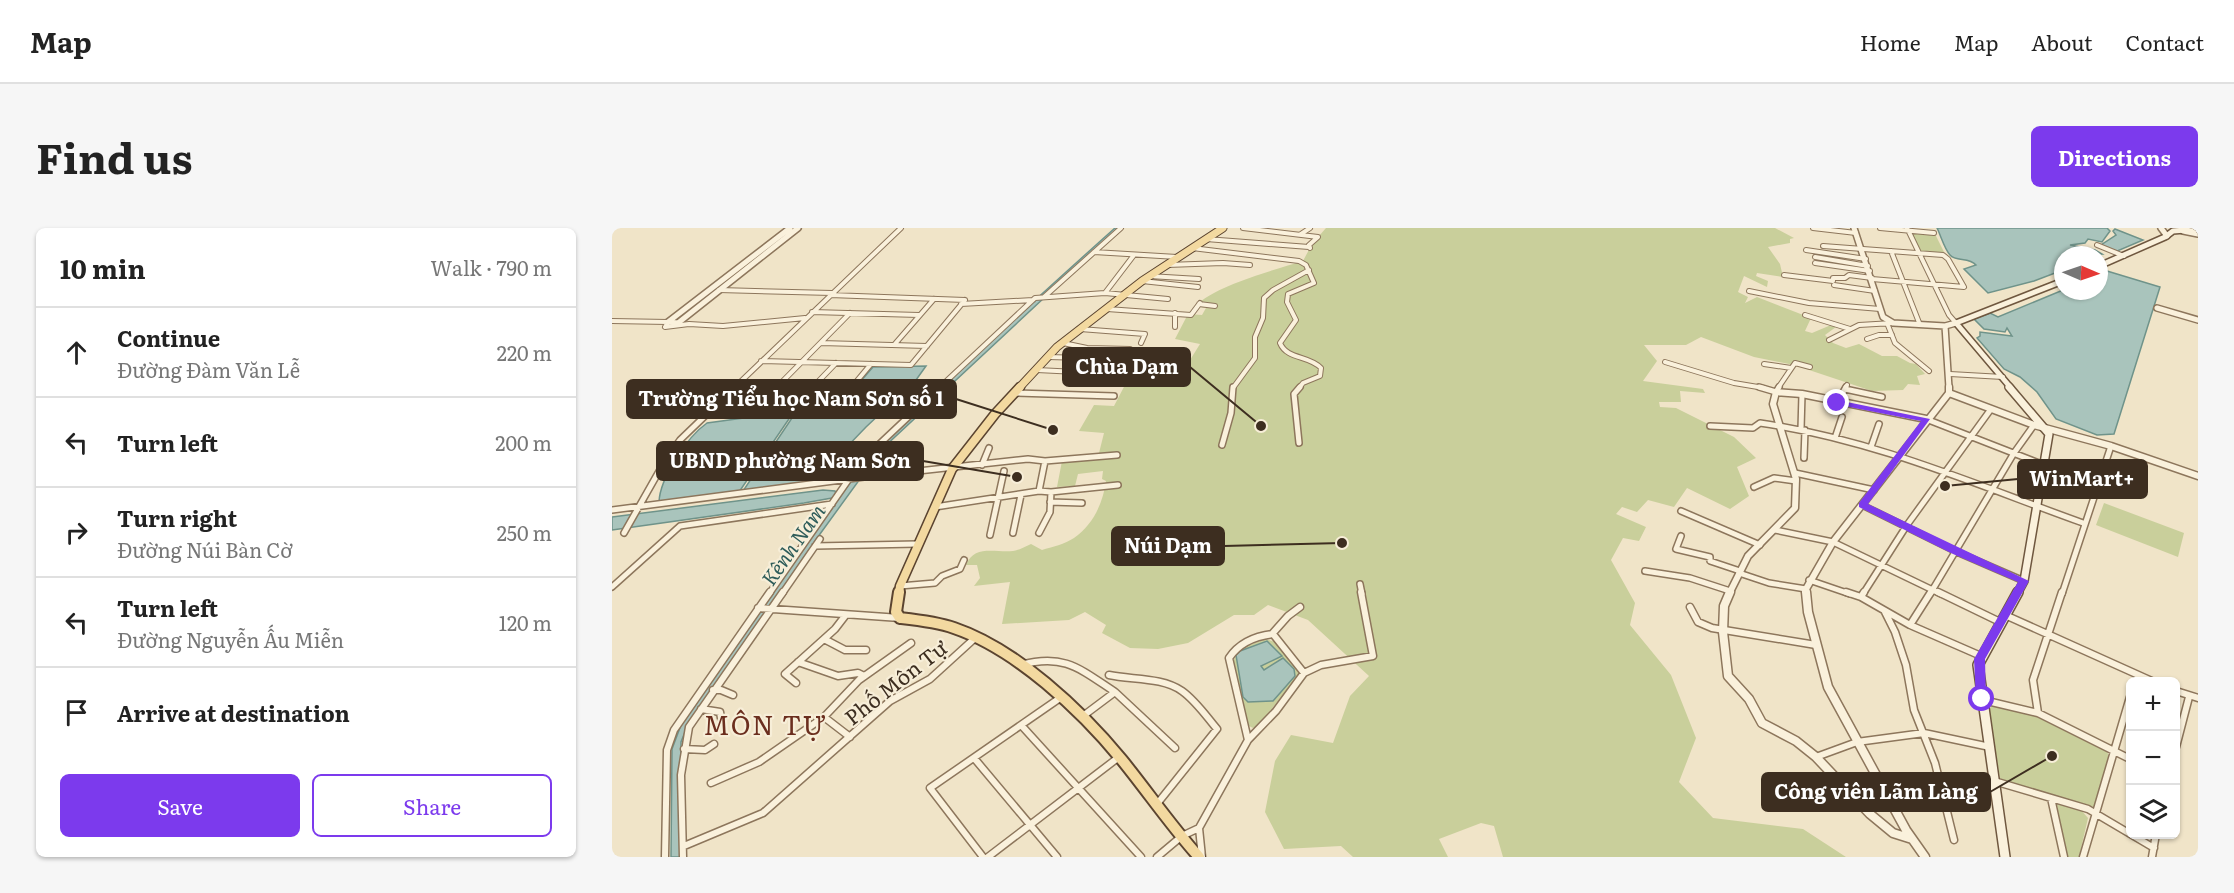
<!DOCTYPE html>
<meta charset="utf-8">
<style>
:root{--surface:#fff;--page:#f6f6f6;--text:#222;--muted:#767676;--line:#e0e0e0;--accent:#7c3aed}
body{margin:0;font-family:Literata,serif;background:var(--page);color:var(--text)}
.controls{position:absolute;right:18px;bottom:18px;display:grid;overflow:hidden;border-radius:9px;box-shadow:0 2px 4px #0004}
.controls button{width:54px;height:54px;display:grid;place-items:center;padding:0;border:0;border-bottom:2px solid var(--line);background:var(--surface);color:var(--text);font:30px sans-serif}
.compass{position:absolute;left:1442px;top:18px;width:54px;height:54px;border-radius:50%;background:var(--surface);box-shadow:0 2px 4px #0004;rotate:92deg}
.stop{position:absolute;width:18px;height:18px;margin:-14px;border:4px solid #7c3aed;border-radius:50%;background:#fff}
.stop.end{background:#7c3aed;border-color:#fff;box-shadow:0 2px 6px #0008}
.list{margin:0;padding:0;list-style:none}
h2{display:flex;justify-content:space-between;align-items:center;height:78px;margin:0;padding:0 24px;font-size:26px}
h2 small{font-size:20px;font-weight:400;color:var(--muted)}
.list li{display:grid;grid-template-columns:39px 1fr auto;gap:18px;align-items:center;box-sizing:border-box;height:90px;padding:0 24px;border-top:2px solid var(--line)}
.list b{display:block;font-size:22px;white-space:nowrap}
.list p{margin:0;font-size:20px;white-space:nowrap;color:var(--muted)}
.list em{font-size:20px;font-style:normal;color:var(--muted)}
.actions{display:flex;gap:12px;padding:18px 24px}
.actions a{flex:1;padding:14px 0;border:2px solid var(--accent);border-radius:9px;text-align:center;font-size:21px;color:var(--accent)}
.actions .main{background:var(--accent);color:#fff}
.icon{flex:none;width:33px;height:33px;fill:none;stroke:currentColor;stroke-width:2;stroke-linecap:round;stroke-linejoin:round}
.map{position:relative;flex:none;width:1586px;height:629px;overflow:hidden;border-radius:9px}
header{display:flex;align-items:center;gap:36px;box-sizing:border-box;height:84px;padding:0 30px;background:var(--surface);border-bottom:2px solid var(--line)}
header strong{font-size:28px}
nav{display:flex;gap:33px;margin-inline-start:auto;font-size:21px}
.intro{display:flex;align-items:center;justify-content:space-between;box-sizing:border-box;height:144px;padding:0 36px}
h1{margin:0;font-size:42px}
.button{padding:15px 27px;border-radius:9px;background:var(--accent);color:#fff;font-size:21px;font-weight:700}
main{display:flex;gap:36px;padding:0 36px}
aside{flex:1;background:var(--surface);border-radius:9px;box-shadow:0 2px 4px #0004}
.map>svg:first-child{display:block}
.green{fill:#c9cf9b}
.water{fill:#a9c4bc;stroke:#6f938a;stroke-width:1.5}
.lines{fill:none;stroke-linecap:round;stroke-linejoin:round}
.minor-far2-casing{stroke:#8d765c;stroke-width:6}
.minor-far1-casing{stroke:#8d765c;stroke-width:8}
.minor-casing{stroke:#8d765c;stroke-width:9}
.tertiary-far2-casing{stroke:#8d765c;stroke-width:8}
.tertiary-far1-casing{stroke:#8d765c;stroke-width:9}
.tertiary-casing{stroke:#8d765c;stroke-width:11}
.secondary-far2-casing{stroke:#6f573f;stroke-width:8}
.secondary-far1-casing{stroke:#6f573f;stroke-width:10}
.secondary-casing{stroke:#6f573f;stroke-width:12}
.primary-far2-casing{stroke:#5b4430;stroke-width:9}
.primary-far1-casing{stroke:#5b4430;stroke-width:11}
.primary-casing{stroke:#5b4430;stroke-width:14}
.minor-far2{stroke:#faf1dc;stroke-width:4}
.minor-far1{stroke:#faf1dc;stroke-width:5}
.minor{stroke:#faf1dc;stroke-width:6}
.tertiary-far2{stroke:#faf1dc;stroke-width:5}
.tertiary-far1{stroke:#faf1dc;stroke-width:6}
.tertiary{stroke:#faf1dc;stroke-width:8}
.secondary-far2{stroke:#faf1dc;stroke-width:5}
.secondary-far1{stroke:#faf1dc;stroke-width:7}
.secondary{stroke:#faf1dc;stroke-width:9}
.primary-far2{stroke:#f3d9a0;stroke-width:7}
.primary-far1{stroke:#f3d9a0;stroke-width:8}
.primary{stroke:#f3d9a0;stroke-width:10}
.route{fill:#7c3aed}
.labels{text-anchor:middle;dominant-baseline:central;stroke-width:4.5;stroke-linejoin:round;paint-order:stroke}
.water-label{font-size:20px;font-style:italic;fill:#2f5d5a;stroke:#f7eed8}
.near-street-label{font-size:21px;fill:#3d2e20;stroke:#f7eed8}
.near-quarter-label{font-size:26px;letter-spacing:1.5px;fill:#6b2e1e;stroke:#f7eed8}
.leader{fill:none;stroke:#3d2e20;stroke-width:2}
.callout-dot{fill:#3d2e20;stroke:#f7eed8;stroke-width:2}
.callout{fill:#3d2e20;stroke:#3d2e20;stroke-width:2}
.callout-label{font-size:20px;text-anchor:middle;font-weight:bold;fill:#fff}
</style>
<header>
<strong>Map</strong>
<nav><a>Home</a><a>Map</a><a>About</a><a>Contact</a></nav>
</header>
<div class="intro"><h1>Find us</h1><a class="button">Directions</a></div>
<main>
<aside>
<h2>10 min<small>Walk · 790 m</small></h2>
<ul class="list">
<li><svg class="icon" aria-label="ahead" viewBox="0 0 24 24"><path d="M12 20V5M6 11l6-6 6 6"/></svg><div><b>Continue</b><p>Đường Đàm Văn Lễ</p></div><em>220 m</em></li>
<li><svg class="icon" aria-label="left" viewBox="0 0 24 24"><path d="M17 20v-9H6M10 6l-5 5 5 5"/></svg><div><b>Turn left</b></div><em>200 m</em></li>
<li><svg class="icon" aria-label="right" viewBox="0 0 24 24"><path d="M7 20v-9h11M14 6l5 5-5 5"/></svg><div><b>Turn right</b><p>Đường Núi Bàn Cờ</p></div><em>250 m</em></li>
<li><svg class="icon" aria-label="left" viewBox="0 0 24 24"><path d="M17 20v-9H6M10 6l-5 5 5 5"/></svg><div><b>Turn left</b><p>Đường Nguyễn Ấu Miễn</p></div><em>120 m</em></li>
<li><svg class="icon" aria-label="arrive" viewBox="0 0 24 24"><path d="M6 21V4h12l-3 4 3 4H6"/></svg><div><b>Arrive at destination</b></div></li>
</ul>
<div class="actions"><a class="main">Save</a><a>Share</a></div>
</aside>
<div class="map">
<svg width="1586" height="629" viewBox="0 0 1586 629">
<rect width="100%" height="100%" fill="#f0e4c8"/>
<path class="green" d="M714 0H1163L1182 10 1178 11V15L1156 19 1168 36 1171 49 1145 45 1144 48 1156 53 1155 59 1132 48 1126 64 1136 69 1133 75 1145 69 1199 90 1193 103 1200 105 1219 97 1224 99 1213 107 1221 115 1234 120 1247 116 1270 128H1285L1298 135 1304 136 1313 146 1305 148 1308 157 1296 156 1291 162 1260 163 1182 137 1142 129 1089 109 1074 117H1032L1045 133 1031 153 1091 161 1093 165 1068 163 1069 174H1047L1048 179 1064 180 1122 209 1144 230 1125 239 1137 268 1118 281 1075 260 1062 279 1036 272 1025 284 1010 279 1004 286 1034 299 1027 313 1011 310 999 332 1023 375 1018 397 1059 447 1084 510 1067 554 1101 590 1191 601 1234 629H891L882 598 869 595 827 611 836 629H741L729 618 672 621 653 584 663 533 679 507 721 515 738 468 757 448 696 392 656 377 642 387H622L576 415 546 421 518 420 490 405 494 397 473 384 457 392 390 396 398 354 362 358 368 350 365 337H354C362 316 384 325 401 323 407 322 413 319 419 316L430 322C440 319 453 316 462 310 481 297 491 275 494 253L490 251 491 243 466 246 463 258 445 259 450 233 486 229 492 205 467 203 482 177 502 178 514 155H535L541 147 524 145 526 140 519 138 523 129 544 123 545 128 578 132 588 116 563 111 576 86 590 87 594 80 583 78C605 57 662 42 691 33L700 16Z
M1299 4 1323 6 1333 26 1308 24Z
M1492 275 1572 305 1566 329 1484 297Z
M654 411 663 414 687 442V446L647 497 641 500 635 497 621 433 629 420Z
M1381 477 1425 488 1495 523 1497 529 1483 578 1479 579 1396 556 1388 550 1377 481Z
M1448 575 1468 581 1476 590 1467 629H1454L1446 583 1445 577Z"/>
<path class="water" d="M503 0H507L269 222 208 306 75 499 69 514 68 629H59L60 521 69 497 234 260C263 220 300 188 335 154 390 102 446 51 503 0Z
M1325 0H1495L1498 3 1490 14 1476 11 1473 15 1458 17 1483 22 1490 26 1451 27V42L1422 53 1376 65 1352 41 1364 37C1357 29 1344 34 1338 27 1332 20 1329 8 1325 0Z
M1503 1 1531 12 1503 24 1489 17 1504 7 1501 3Z
M1495 43 1548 59 1502 206 1485 207 1444 191 1425 164 1408 149 1392 141 1365 110 1368 108V104L1400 108 1395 100 1393 104 1372 101 1362 91 1378 85 1386 89 1451 62 1487 63V47Z
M314 138 304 152 254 199 202 253 131 263 184 184 227 178 261 139Z
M175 184 181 185 127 264 47 274C48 250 75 209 95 195Z
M211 262 223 263 224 266 220 270 192 275 0 302V289Z
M655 413 670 428 649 438 652 442 671 430 682 441 683 448 661 473 636 474 631 469 624 427 628 423Z"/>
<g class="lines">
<g class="minor-far2-casing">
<path id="minor-far2" d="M631 0 706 9 697 17 698 20
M1201 0 1244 5
M1268 0 1322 5
M1295 0 1337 87 1344 95
M689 6 698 0
M594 11 697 19
M1485 17 1512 28
M1211 18 1331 27 1336 31 1352 59 1260 51
M580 20 687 33 694 37 702 55 676 66 675 74 684 92 668 115C675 132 697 127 709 140L708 148 691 155 687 160
M1194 22 1254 31
M1279 23 1308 97
M482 24 565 29
M1203 29 1256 38
M1203 35 1258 43
M555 37 611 35 638 37
M1172 47 1221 53V50H1233L1237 47 1260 50
M537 48 587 51
M530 53 586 59
M1222 57 1263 63
M107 62 220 65
M1137 63 1197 75 1268 81
M493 65 522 27
M218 67 353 72
M432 69 509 0
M349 76 421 72
M587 76 603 78
M495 81 579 87 588 75
M200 84 307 87
M563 85V99
M1193 87 1238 101
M0 93 56 94 53 99 77 96 111 98 193 90
M1275 95 1283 115 1317 143
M468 101 533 106 529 115
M1255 111 1267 107H1280
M1217 112 1247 97 1281 95
M209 115 315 118
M451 115 475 120 518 121
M282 117 322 71
M436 129 509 131
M149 133 299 137 353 72
M1053 134 1122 155 1152 160
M1152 136 1179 140
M425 142 505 146
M1338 146 1391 149
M122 160 289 0
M164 160 238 85
M200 160 224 135
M239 160 259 136
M327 160 423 70 493 65 556 71
M621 160 643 130V109L651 90 652 70 661 62 697 42
M1166 160 1183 135 1198 139
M1233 160 1235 157"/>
</g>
<g class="minor-far1-casing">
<path id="minor-far1" d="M1147 159 1164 164 1167 159
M1233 161 1270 169
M403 165 502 168
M227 174 240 159
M104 175 184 178 202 159
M1225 175 1234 159
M148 176 165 159
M1314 191 1432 237
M1098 198 1141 200 1148 195C1260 211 1365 257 1471 295
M1189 201 1190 166
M1223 210 1230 189
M687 215 682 166 688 159
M610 217 619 185 621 159
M1259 219 1267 196
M1192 230 1193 202
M370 237 377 220
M1183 245 1262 262
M1142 259 1162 250 1184 253
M427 263 433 233
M438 274 470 275
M1250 277 1345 324 1412 353
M323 279 427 263 439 264 506 257
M0 282 252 249 416 231 433 233 505 227
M1069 283 1148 317
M1163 302 1221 314 1329 366
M12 305 54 231 68 212 123 159
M401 305 409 267
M427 305 438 284 439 264
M378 307 392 243
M1069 308 1064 321 1098 329V333L1128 343
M203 318 305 316
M1033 343 1078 350 1118 363
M1127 345 1157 355 1194 361
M1197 352 1238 366
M748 356 750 366
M288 358 323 355 330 348 348 341 352 332
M0 359 68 298 220 276
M157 366 237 251 260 223 328 159
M170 366 208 311
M1251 366 1295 297 1379 181
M1318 366 1402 225 1422 197
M1450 366 1499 218"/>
</g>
<g class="minor-casing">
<path id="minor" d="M1234 364 1249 369 1298 397 1369 428
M1326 364 1388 394
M1249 369 1252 364
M1078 379 1086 394 1100 400 1204 417
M146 380 288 390
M1273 384 1283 404 1294 437 1302 482 1323 535 1342 612
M1393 387 1542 454
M1298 397 1319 364
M660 406 676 388 688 379
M212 411 233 422H254
M186 434 226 448 246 445 252 448
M409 437C452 425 468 441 503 464
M497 447C520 452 550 449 570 463 584 473 594 488 605 501L545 576
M184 455 173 446 223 401 233 388
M101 462H109L121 467
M1564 463 1586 470
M1371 472 1426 485 1518 531
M89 481 108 484 109 490
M1426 485 1421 452 1450 364
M471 488 503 464 563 520
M212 489 238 509
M409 497 529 629
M636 512 617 430C627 415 644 408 661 406L692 445
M1564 519 1577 469
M72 521 93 522 102 516
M1204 529 1245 514 1312 505 1378 519
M362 530 445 629
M1382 553 1476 581 1542 620
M99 555 147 534 212 489 247 452 299 415
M1439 570 1452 629
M587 600 590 629
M72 618 151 585 278 473 318 451 363 410
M53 629 55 522 62 502 158 364
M71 629 69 547 77 499 171 364
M371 629 318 560 448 470
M376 629 507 529
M545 629 570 608 587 600 636 512 664 483 692 445 709 437 761 428 749 364
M1471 629 1518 469
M1540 629 1544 606"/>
</g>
<g class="tertiary-far2-casing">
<path id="tertiary-far2" d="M1242 0 1271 89 1281 95 1333 98
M1549 0 1555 8
M1571 3 1586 6
M1545 80 1586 92
M56 94 66 95 186 0
M56 94 178 0
M1337 160 1333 98 1344 95"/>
</g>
<g class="tertiary-far1-casing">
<path id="tertiary-far1" d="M1337 165 1422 197 1499 218 1586 248
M1117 366 1136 328 1183 280 1184 251 1161 176 1164 164 1190 166 1314 191
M1194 366V361L1221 314 1337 165V159"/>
</g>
<g class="tertiary-casing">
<path id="tertiary" d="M1118 364 1112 378 1111 404 1116 448 1137 471 1150 495 1184 513 1204 529 1258 586 1281 605 1300 611
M1194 364 1196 384 1216 459 1294 602 1313 629"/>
</g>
<g class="secondary-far2-casing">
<path id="secondary-far2" d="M1487 38 1553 9 1561 3 1586 1
M1399 160 1344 95 1451 53"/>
</g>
<g class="secondary-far1-casing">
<path id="secondary-far1" d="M1397 159 1437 206 1412 353 1405 366"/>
</g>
<g class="secondary-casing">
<path id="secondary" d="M1393 629 1366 437 1406 364"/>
</g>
<g class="primary-far2-casing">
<path id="primary-far2" d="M407 160 445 119 530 53 611 0"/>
</g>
<g class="primary-far1-casing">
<path id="primary-far1" d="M287 366 288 358 340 241 383 186 408 159"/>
</g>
<g class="primary-casing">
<path id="primary" d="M287 364 284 384 288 390C306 392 325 394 342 400 404 421 469 482 510 532 536 564 559 598 587 629"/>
</g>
<use href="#minor-far2" class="minor-far2"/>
<use href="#minor-far1" class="minor-far1"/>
<use href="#minor" class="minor"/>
<use href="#tertiary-far2" class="tertiary-far2"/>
<use href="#tertiary-far1" class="tertiary-far1"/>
<use href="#tertiary" class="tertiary"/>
<use href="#secondary-far2" class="secondary-far2"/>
<use href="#secondary-far1" class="secondary-far1"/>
<use href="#secondary" class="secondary"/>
<use href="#primary-far2" class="primary-far2"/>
<use href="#primary-far1" class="primary-far1"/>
<use href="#primary" class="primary"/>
</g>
<path class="route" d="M1225 172 1318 191 1256 276 1417 353 1373 431 1374 475H1365L1364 471 1362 431 1406 354 1341 326 1247 279V275L1309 193 1222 176V173Z"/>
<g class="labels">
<g class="water-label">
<text transform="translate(180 316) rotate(-55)">Kênh Nam</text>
</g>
<g class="near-street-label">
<text transform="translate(283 453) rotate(-38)">Phố Môn Tự</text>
</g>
<g class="near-quarter-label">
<text x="153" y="495">MÔN TỰ</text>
</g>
</g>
<path class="leader" d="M649 198L578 139M441 202L344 171M405 249L311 233M1333 258L1406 251M730 315L612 318M1440 528L1378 564"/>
<g class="callout-dot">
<circle cx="649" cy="198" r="6"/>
<circle cx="441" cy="202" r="6"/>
<circle cx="405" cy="249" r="6"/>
<circle cx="1333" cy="258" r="6"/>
<circle cx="730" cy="315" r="6"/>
<circle cx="1440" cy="528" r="6"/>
</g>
<g class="callout">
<rect x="451" y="120" width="127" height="38" rx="6"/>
<rect x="15" y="152" width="329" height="38" rx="6"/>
<rect x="45" y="214" width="266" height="38" rx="6"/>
<rect x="1406" y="232" width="129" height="38" rx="6"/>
<rect x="500" y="299" width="112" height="38" rx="6"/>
<rect x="1150" y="545" width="228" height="38" rx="6"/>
</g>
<g class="callout-label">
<text x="515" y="146">Chùa Dạm</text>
<text x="179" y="178">Trường Tiểu học Nam Sơn số 1</text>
<text x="178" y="240">UBND phường Nam Sơn</text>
<text x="1470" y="258">WinMart+</text>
<text x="556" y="325">Núi Dạm</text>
<text x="1264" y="571">Công viên Lãm Làng</text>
</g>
</svg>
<div class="controls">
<button>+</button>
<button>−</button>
<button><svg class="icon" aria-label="layers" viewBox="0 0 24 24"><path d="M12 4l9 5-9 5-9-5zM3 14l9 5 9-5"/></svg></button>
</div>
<svg class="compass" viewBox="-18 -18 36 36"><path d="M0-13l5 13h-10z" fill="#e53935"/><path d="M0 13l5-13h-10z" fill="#767676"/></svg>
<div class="stop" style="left:1370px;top:471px"></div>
<div class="stop end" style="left:1225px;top:175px"></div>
</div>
</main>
